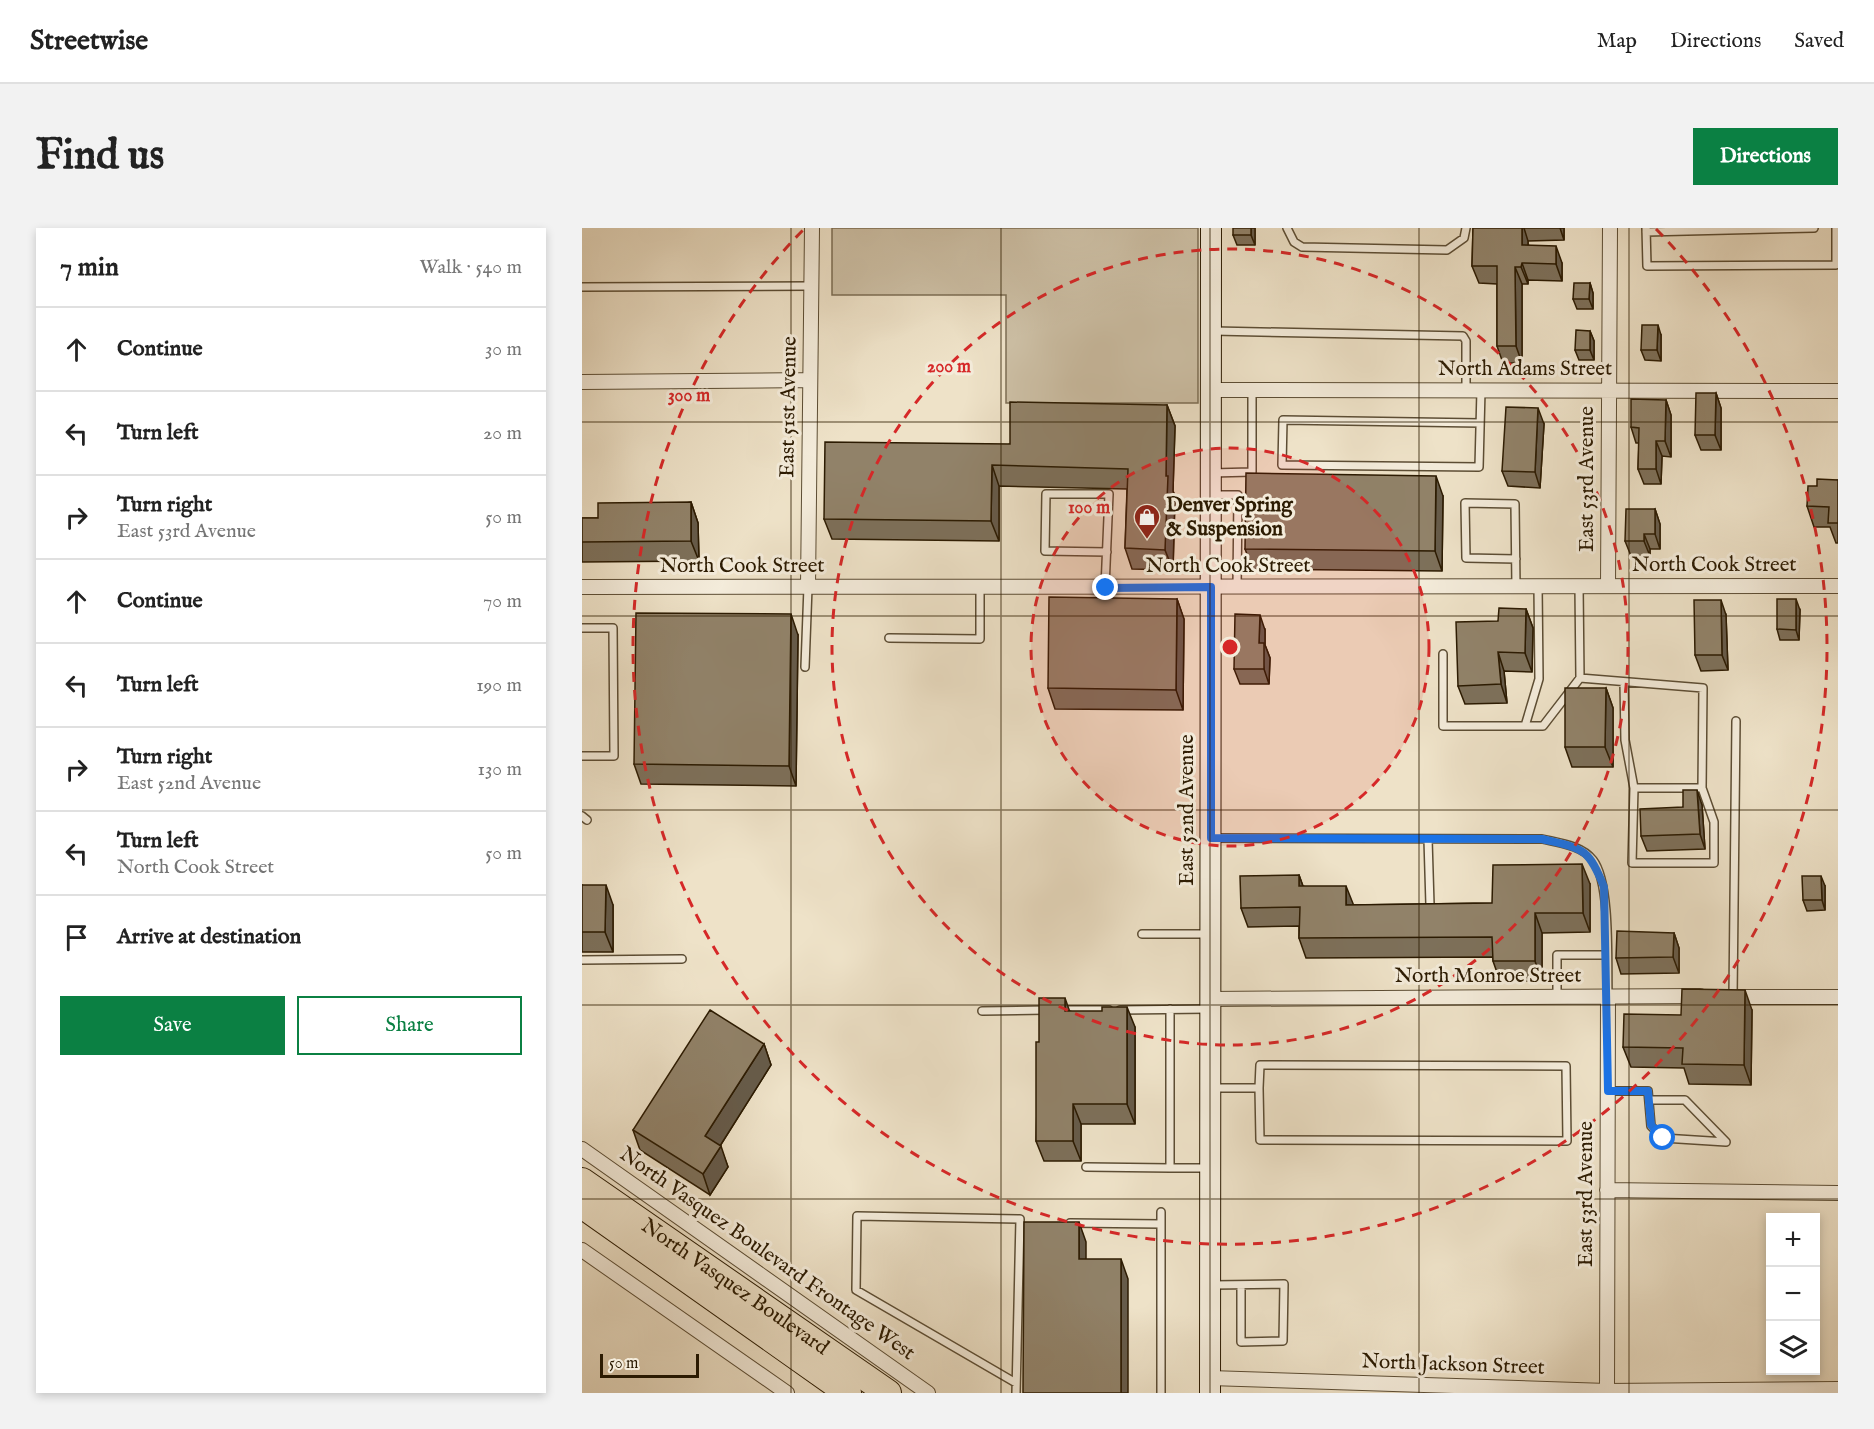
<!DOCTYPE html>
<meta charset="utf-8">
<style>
:root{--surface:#fff;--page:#f2f2f2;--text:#222;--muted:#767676;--line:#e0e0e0;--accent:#0b8043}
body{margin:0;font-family:"IM FELL English",serif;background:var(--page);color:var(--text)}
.controls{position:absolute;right:18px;bottom:18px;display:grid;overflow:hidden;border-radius:0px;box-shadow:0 3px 9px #0003}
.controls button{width:54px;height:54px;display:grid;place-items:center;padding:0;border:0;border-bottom:2px solid var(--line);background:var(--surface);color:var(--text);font:30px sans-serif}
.scale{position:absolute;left:18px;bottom:15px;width:99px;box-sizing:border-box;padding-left:6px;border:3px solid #2c1b02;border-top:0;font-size:16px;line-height:21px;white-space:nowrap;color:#2c1b02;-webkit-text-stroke:4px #f4ecdb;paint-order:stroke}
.stop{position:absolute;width:18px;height:18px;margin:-14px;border:4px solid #1a73e8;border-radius:50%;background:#fff}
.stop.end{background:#1a73e8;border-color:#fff;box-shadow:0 2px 6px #0008}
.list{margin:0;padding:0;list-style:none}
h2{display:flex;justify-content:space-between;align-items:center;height:78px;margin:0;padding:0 24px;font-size:26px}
h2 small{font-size:20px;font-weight:400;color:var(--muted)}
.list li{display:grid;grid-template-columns:39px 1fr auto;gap:18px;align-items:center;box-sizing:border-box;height:84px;padding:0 24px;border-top:2px solid var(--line)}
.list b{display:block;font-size:22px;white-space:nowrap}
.list p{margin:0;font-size:20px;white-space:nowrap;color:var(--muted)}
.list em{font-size:20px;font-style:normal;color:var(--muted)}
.actions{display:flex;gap:12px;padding:18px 24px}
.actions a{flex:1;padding:14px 0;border:2px solid var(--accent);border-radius:0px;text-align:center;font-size:21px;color:var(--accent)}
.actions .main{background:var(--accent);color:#fff}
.icon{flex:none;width:33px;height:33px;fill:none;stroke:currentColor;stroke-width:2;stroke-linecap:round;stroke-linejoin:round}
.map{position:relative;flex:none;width:1256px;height:1165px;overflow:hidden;border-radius:0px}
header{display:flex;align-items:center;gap:36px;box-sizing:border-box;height:84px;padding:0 30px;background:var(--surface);border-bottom:2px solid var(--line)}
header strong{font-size:28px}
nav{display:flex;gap:33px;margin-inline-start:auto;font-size:21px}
.intro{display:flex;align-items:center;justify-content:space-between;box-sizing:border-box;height:144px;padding:0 36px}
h1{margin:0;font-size:42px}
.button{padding:15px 27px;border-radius:0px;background:var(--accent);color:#fff;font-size:21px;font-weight:700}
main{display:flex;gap:36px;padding:0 36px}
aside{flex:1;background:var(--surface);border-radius:0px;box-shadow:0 3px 9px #0003}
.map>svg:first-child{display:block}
.green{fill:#cdc0a6;stroke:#7c6e54;stroke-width:1.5}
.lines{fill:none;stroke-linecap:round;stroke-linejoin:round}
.lane-casing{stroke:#5c4d34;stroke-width:10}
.street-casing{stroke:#5c4d34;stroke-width:16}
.secondary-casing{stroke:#2c1b02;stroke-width:22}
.highway-casing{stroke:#2c1b02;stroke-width:28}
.lane{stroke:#f4ecdb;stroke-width:7}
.street{stroke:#f4ecdb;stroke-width:14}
.secondary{stroke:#f4ecdb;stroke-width:20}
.highway{stroke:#eee2c8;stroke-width:26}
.wall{fill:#7d705a;stroke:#2c1b02;stroke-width:1.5}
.shaded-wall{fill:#665b4a;stroke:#2c1b02;stroke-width:1.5}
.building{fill:#918269;stroke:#2c1b02;stroke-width:1.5}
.route{stroke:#1a73e8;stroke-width:8}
.grid{fill:none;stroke:#2c1b02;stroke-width:1.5;stroke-opacity:0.55}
.ring{fill:none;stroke:#d62828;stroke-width:3;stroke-dasharray:10 8}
.labels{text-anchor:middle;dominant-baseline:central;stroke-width:6;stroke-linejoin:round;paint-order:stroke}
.street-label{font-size:21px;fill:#2c1b02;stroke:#f4ecdb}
.poi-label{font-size:21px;font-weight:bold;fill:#2c1b02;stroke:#f4ecdb;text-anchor:start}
.centre{fill:#d62828;stroke:#f4ecdb;stroke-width:3}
.ring-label{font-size:18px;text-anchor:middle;font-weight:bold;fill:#d62828;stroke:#f4ecdb;stroke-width:6;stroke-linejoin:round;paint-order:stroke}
</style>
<header>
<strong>Streetwise</strong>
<nav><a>Map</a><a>Directions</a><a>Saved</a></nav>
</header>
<div class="intro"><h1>Find us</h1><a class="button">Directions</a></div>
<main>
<aside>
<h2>7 min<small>Walk · 540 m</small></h2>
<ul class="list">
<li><svg class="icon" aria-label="ahead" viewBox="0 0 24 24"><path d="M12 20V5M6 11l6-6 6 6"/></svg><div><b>Continue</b></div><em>30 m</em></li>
<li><svg class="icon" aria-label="left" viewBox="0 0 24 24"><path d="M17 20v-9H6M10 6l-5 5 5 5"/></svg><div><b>Turn left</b></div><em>20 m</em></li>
<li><svg class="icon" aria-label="right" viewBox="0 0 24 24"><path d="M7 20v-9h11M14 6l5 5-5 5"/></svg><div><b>Turn right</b><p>East 53rd Avenue</p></div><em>50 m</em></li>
<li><svg class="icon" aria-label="ahead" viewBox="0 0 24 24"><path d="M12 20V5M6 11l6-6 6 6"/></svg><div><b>Continue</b></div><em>70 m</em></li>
<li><svg class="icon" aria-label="left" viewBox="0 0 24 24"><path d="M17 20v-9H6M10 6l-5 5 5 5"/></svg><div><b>Turn left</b></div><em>190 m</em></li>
<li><svg class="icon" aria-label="right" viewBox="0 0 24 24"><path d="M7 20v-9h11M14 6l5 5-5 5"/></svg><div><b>Turn right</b><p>East 52nd Avenue</p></div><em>130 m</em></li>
<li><svg class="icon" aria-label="left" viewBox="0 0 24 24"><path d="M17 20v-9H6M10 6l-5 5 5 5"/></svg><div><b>Turn left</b><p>North Cook Street</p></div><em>50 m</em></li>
<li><svg class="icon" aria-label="arrive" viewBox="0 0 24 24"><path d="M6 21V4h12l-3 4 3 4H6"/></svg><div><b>Arrive at destination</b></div></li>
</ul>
<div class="actions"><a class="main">Save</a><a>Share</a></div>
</aside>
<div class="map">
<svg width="1256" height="1165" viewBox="0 0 1256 1165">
<rect width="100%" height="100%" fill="#eee2c8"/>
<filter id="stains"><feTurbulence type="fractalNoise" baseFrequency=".00333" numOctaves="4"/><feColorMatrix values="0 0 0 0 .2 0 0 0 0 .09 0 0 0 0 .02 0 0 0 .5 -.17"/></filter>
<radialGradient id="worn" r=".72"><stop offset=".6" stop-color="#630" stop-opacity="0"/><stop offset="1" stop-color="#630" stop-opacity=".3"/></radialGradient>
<path class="green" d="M250 0H616V175H424V67H250Z"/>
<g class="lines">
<g class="lane-casing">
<path id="lane" d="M705 0 712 14 720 19 865 22 882 10 884 0
M1064 0 1065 38 1254 37V0
M1064 4 1232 0
M0 59 229 58
M632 103 881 108 884 113V162
M898 195 701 192 700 237 897 239 899 162
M629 245 670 244V162
M631 267H656L655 359
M934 331 884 330 883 275 933 276 934 359
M523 360 527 266H464L463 323 525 324
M0 400H31L32 528H0
M307 410 398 411V359
M861 426V498H961L998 450 997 358
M223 439 226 359
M998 450 1121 460 1120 560 1132 594V635H1050L1052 560H1120
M1042 454 1043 512 1052 560
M943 498 957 451 956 358
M0 588 5 592
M631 610 960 611C977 615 999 617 1011 632 1029 655 1025 736 1026 768
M846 611 848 677
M560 706H626
M0 732 100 731
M975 768V727H1024
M1151 769 1154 493
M478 782H527
M538 782 626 781
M400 783 464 782
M631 860H677L678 837 984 838 985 913 678 912 677 860
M1026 863H1066L1069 898 1081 910 1144 914 1103 872H1067
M504 939 588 940V781
M588 940H627
M579 984V1165
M488 995 579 996
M631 1057 702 1056 701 1113 659 1114V1057
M434 1165 438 991 275 988 274 1062 434 1155"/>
</g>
<g class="street-casing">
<path id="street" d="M0 154 228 152
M629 162 1256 163
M1026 358 1028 0
M0 359 1256 358
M226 359 230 0
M1149 769H1256
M628 771 1118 768
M0 921 346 1165
M1025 962 1256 965
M0 1022 205 1165
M628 1150 1025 1163 1256 1161
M1025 1165 1026 768"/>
</g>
<g class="secondary-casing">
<path id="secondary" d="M628 1165 629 0"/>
</g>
<g class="highway-casing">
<g id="highway">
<path id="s1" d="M0 953 306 1165"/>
<path d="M0 977 266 1165"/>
</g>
</g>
<use href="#lane" class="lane"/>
<use href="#street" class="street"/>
<use href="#secondary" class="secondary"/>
<use href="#highway" class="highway"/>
</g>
<path class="wall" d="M673 0V17H655L651 7Z
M891 0H982V12L946 13V17L980 35V53L946 52V56H940V135H921L915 118V56L897 55 890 38Z
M1008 55 1011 65V81H995L991 71Z
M1008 103 1012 113V132H997L993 122Z
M1079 107V133L1063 132 1059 122Z
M1134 165 1139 180V222H1119L1113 207Z
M1084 172 1089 187V229L1080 228 1079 256H1062L1056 241 1057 215H1054L1049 199Z
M585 177 593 198 591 263 593 268 591 342 550 341 543 320 545 261 417 258V313L250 311 242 291 428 216Z
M962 196 958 260 926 258 920 243Z
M1256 252V315H1254L1248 299H1232L1225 278 1235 258Z
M861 268 860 343 671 341 663 321Z
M109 274 116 295 117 333 0 334V290H16Z
M1073 281 1078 296V321H1068V328H1049L1043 313Z
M595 371 602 391 601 482 473 481 466 460Z
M944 381 951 400 950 444 922 443 925 475 883 476 876 458 916 393Z
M1218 382 1217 412H1198L1195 401Z
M1144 387 1146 442 1119 443 1113 427Z
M683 402V417L688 430 687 456H658L652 441Z
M216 407 214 558 59 556 52 536Z
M1024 460 1031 480V539H990L983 519Z
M1120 577 1123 621 1065 623 1059 608 1101 579Z
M717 647 721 658 771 677 910 675 1008 656V704L960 705V753H918L911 733V729L724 730 717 710V698L666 699 659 680Z
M0 657 31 677V724H0Z
M1243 658V682L1225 683 1221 672Z
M1092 705 1097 720V745L1039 746 1034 730Z
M1170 782 1169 857 1107 856 1102 840 1049 839 1041 819 1099 787Z
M487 783 553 799V896H499V933H462L454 913 457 814Z
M182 816 189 837 138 918 146 939 128 967 58 922 51 902Z"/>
<path class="shaded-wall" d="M669 0H673V17L669 7Z
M940 0H942L946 13V34L940 17Z
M978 0H982V12Z
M974 18 980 35V53L974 36Z
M940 35 946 52V56L939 39Z
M933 39 940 56V135L934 118Z
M1008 55 1011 65V81L1007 71Z
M1076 97 1079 107V133L1075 122Z
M1008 103 1012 113V132L1008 122Z
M1134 165 1139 180V222L1133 207Z
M1084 172 1089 187V229L1083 213Z
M585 177 593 198 591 263 593 268 591 342 583 322Z
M956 180 962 196 958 260 953 244Z
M1074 213 1080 228 1079 256 1074 241Z
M410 237 417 258V313L409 293Z
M854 248 861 268 860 343 853 323Z
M109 274 116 295 117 333 109 313Z
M1073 281 1078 296V321L1073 306Z
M1062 306 1068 321V328L1062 313Z
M595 371 602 391 601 482 594 462Z
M1214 371 1218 382 1217 412 1214 402Z
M1139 372 1144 387 1146 442 1140 427Z
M944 381 951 400 950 444 943 425Z
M209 386 216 407 214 558 207 538Z
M678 387 683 402V417L688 430 687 456 682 441 677 415Z
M916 424 922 443 925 475 919 456Z
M1024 460 1031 480V539L1023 519Z
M1115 562 1120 577 1123 621 1118 606Z
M1000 636 1008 656V704L1001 685Z
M717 647 724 667 717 658Z
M1239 648 1243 658V682L1240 672Z
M24 657 31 677V724L23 704Z
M764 658 772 678 764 677Z
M953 685 960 705V753L953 733Z
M1092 705 1097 720V745L1091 729Z
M1163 762 1170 782 1169 857 1162 837Z
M483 770 490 790 483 783Z
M545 779 553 799V896L545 876Z
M182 816 189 837 131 929 123 908Z
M491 876 499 896V933L491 913Z
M139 918 146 939 128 967 121 946Z
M497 994 504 1014V1051L497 1031Z
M539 1031 546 1051V1165H539Z"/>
<path class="building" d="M651 0H669V7H651Z
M891 0H940V17L974 18V36L940 35 939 39H933L934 118H915V38H890Z
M992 55H1008L1007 71H991Z
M1060 97H1076L1075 122H1059Z
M994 102 1008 103V122H993Z
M1114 165H1134L1133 207H1113Z
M1049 171 1084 172 1083 213H1074V241H1056L1057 200 1049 199Z
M428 174 585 177 584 248H586L583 322 543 320 546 241 410 237 409 293 242 291 243 214 428 216Z
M924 179 956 180 953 244 920 243Z
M664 245 854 248 853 323 663 321Z
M1235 251 1256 252V295H1246L1247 279 1225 278 1226 258H1235Z
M109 274V313L0 314V290H16V275Z
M1044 281H1073V306H1062V313H1043Z
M467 369 595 371 594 462 466 460Z
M1195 371H1214V402L1195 401Z
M1112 372H1139L1140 427H1113Z
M917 380 944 381 943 425 916 424 919 456 876 458 874 394 916 393Z
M54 385 209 386 207 538 52 536Z
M653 386 678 387 677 415H682V441H652Z
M983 460H1024L1023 519H983Z
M1101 562H1115L1118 606 1059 608 1058 581 1101 579Z
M1000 636 1001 685H953V733H911L910 709 717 710 718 679 659 680 658 648 717 647V658H764V677L910 675 911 637Z
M1220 648H1239L1240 672H1221Z
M0 657H24L23 704H0Z
M1035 703 1092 705 1091 729 1034 730Z
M1100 761 1163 762 1162 837 1100 836 1101 820 1041 819 1042 786 1099 787Z
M457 770H483V783H520V779H545V876H491V913H454V814H457Z
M128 782 182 816 123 908 139 918 121 946 51 902Z
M442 994H497V1031H539V1165H441Z"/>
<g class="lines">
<path class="route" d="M524 360 629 359V610L960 611C1001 621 1006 619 1022 659L1026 863H1066L1069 897 1081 910"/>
</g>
<path class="grid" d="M209 0V1165M419 0V1165M628 0V1165M837 0V1165M1047 0V1165M0 194H1256M0 388H1256M0 582H1256M0 777H1256M0 971H1256"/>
<circle cx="648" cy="419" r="199" fill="#d62828" fill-opacity=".12"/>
<g class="ring">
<circle cx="648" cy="419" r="199"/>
<circle cx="648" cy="419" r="398"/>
<path d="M1074 1A597 597 0 1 1 222 1"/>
</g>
<defs>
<g id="shop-pin" transform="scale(1.35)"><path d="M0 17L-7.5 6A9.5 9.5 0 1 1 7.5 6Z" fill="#8f2418" stroke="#f4ecdb"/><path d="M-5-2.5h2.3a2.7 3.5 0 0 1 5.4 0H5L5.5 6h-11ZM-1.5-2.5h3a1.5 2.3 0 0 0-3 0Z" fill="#fff"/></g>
</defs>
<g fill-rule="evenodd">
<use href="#shop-pin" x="565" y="289"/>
</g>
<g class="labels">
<g class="street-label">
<text x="943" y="141">North Adams Street</text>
<text transform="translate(207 179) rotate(-89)">East 51st Avenue</text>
<text transform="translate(1005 251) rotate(-90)">East 53rd Avenue</text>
<text x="1132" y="337">North Cook Street</text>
<text x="160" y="338">North Cook Street</text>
<text x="646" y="338">North Cook Street</text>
<text transform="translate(605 582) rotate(-90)">East 52nd Avenue</text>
<text x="906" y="748">North Monroe Street</text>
<text transform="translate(1004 966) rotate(-90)">East 53rd Avenue</text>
<text transform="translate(185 1026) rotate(35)">North Vasquez Boulevard Frontage West</text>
<text stroke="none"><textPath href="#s1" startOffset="186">North Vasquez Boulevard</textPath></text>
<text transform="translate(871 1137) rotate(2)">North Jackson Street</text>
</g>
<g class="poi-label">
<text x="584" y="277">Denver Spring<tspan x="584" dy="24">&amp; Suspension</tspan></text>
</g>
</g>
<circle cx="648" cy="419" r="9" class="centre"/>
<g class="ring-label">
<text x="367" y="144">200 m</text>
<text x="107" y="173">300 m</text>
<text x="507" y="285">100 m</text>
</g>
<rect width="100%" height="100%" filter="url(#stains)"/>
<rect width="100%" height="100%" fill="url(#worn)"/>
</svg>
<div class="controls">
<button>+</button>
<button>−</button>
<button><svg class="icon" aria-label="layers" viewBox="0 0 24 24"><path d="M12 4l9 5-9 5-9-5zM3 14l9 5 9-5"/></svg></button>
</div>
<div class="scale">50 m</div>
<div class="stop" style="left:1081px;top:910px"></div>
<div class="stop end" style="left:524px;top:360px"></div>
</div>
</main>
